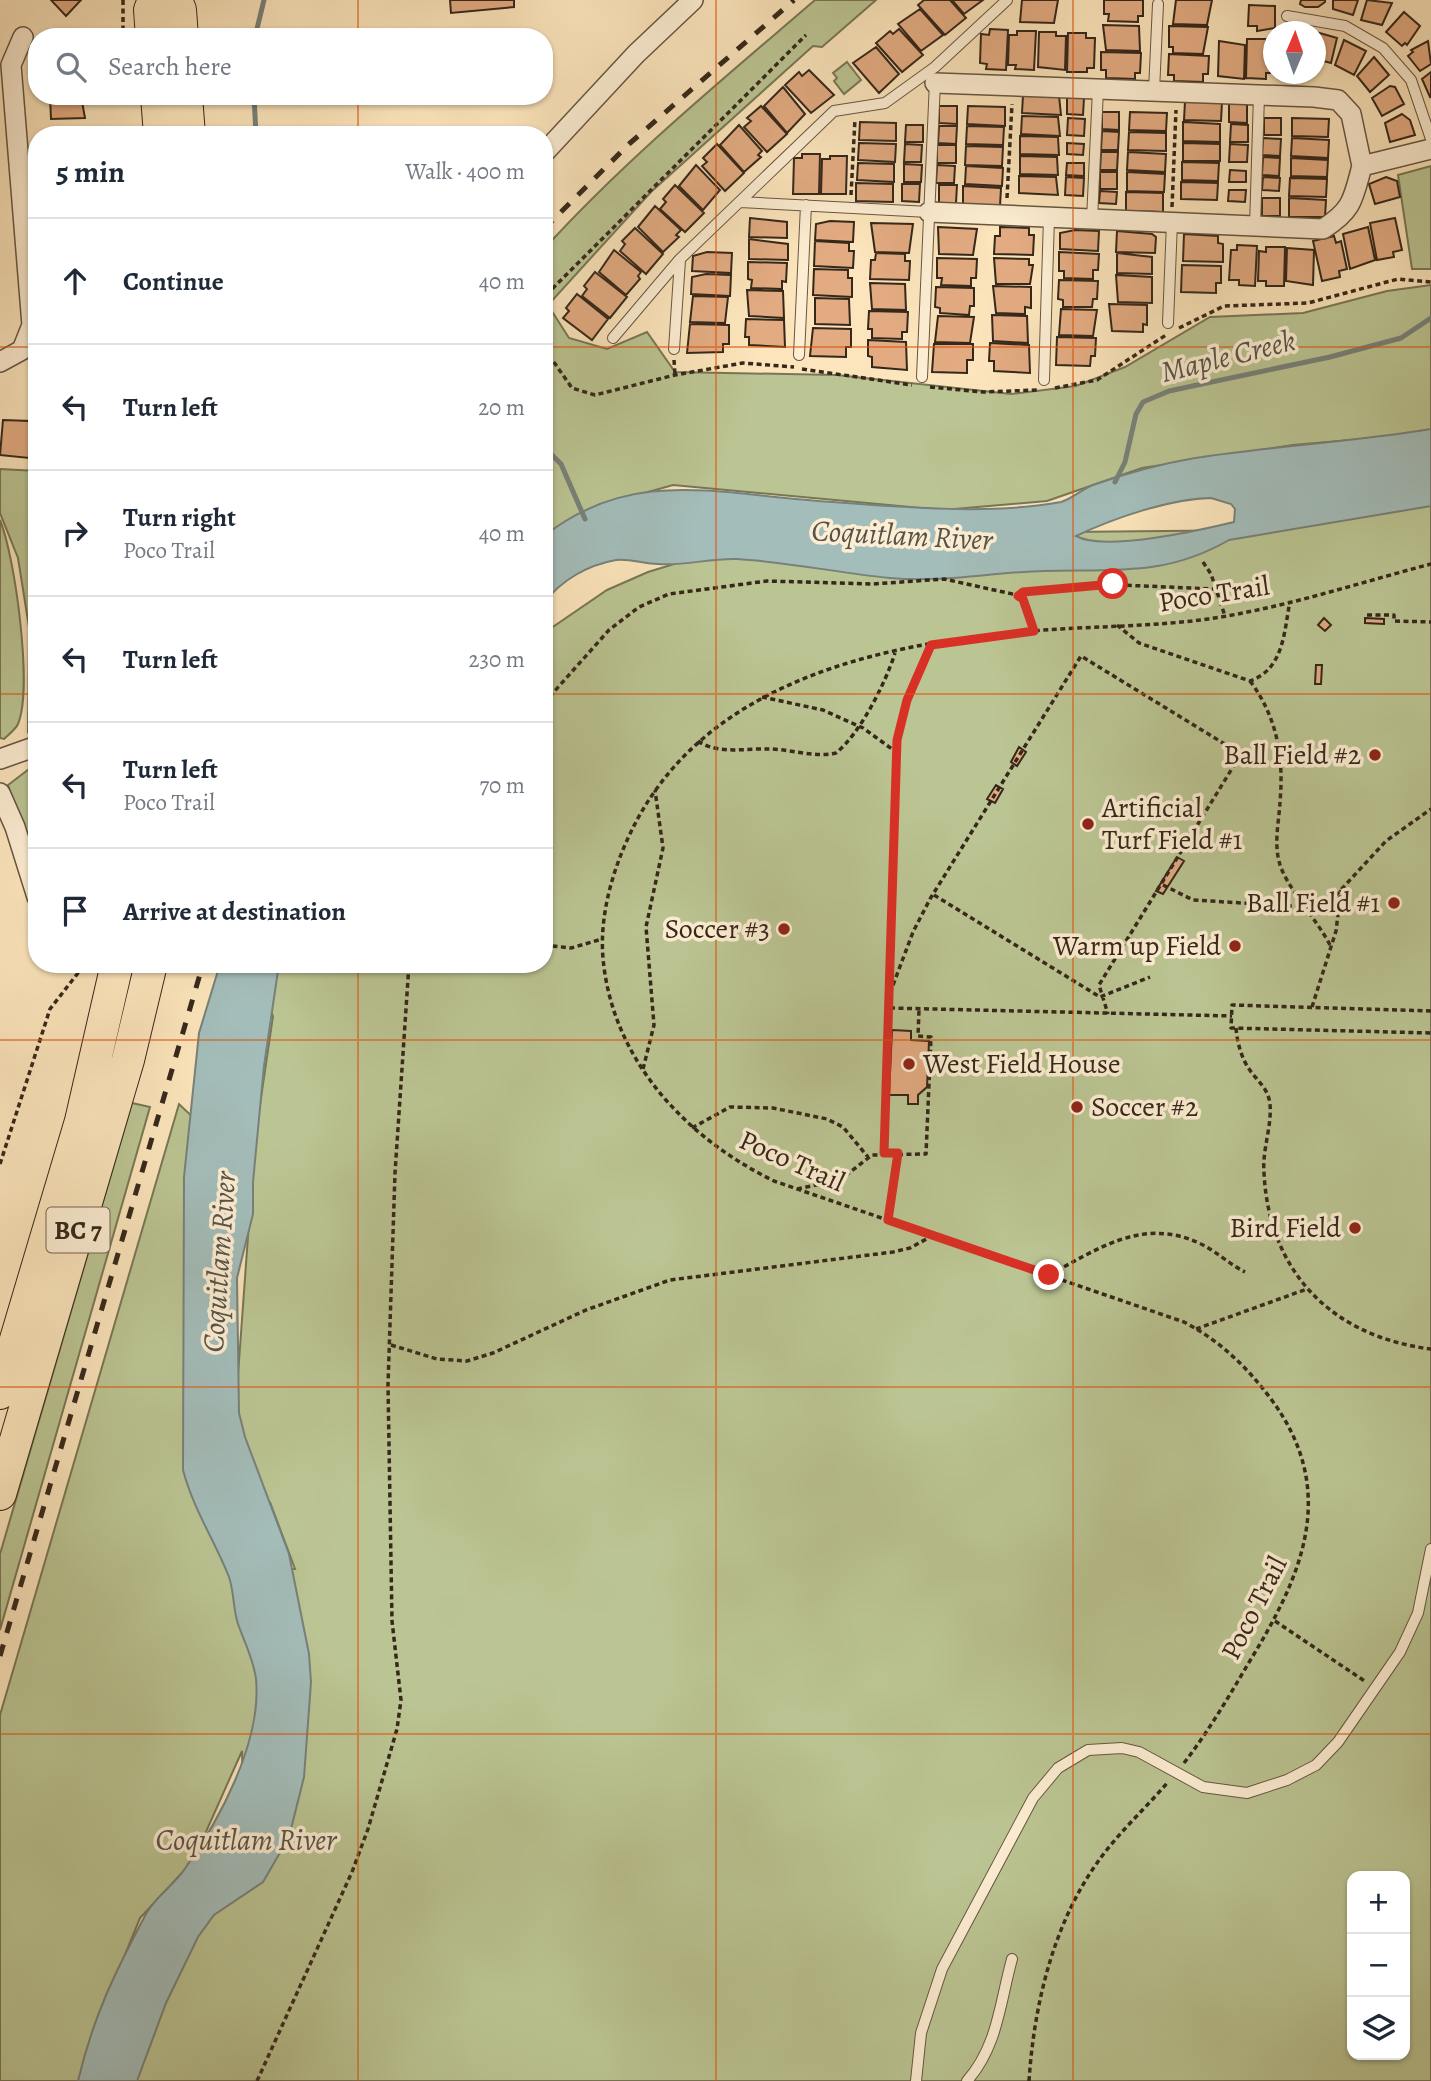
<!DOCTYPE html>
<meta charset="utf-8">
<style>
:root{--surface:#fff;--page:#f2f2f3;--text:#1f2937;--muted:#747a83;--line:#e0e1e3}
body{margin:0;font-family:Alegreya,serif;background:var(--page);color:var(--text)}
.controls{position:absolute;right:21px;bottom:21px;display:grid;overflow:hidden;border-radius:14px;box-shadow:0 2px 5px #0004}
.controls button{width:63px;height:63px;display:grid;place-items:center;padding:0;border:0;border-bottom:2px solid var(--line);background:var(--surface);color:var(--text);font:35px sans-serif}
.compass{position:absolute;left:1263px;top:21px;width:63px;height:63px;border-radius:50%;background:var(--surface);box-shadow:0 2px 5px #0004;rotate:2deg}
.stop{position:absolute;width:21px;height:21px;margin:-16px;border:5px solid #d93025;border-radius:50%;background:#fff}
.stop.end{background:#d93025;border-color:#fff;box-shadow:0 2px 7px #0008}
.list{margin:0;padding:0;list-style:none}
h2{display:flex;justify-content:space-between;align-items:center;height:91px;margin:0;padding:0 28px;font-size:30px}
h2 small{font-size:23px;font-weight:400;color:var(--muted)}
.list li{display:grid;grid-template-columns:46px 1fr auto;gap:21px;align-items:center;box-sizing:border-box;height:126px;padding:0 28px;border-top:2px solid var(--line)}
.list b{display:block;font-size:26px;white-space:nowrap}
.list p{margin:0;font-size:23px;white-space:nowrap;color:var(--muted)}
.list em{font-size:23px;font-style:normal;color:var(--muted)}
.icon{flex:none;width:38px;height:38px;fill:none;stroke:currentColor;stroke-width:2;stroke-linecap:round;stroke-linejoin:round}
.map{position:relative;flex:none;width:1431px;height:2081px;overflow:hidden}
.search{position:absolute;background:var(--surface);box-shadow:0 2px 5px #0004;left:28px;top:28px;width:525px;height:77px;display:flex;align-items:center;gap:18px;box-sizing:border-box;padding:0 24px;border-radius:28px;color:var(--muted);font-size:26px}
.panel{position:absolute;background:var(--surface);box-shadow:0 2px 5px #0004;left:28px;top:126px;width:525px;height:847px;border-radius:28px}
.map>svg:first-child{display:block}
.green{fill:#bbc593;stroke:#787656;stroke-width:2;fill-rule:evenodd}
.water{fill:#a3bdba;stroke:#77817a;stroke-width:2;fill-rule:evenodd}
.lines{fill:none;stroke-linecap:round;stroke-linejoin:round}
.stream{stroke:#77817a;stroke-width:5}
.building{fill:#e3ab82;stroke:#35271a;stroke-width:2}
.lane-casing{stroke:#675642;stroke-width:12}
.street-casing{stroke:#675642;stroke-width:22}
.primary-casing{stroke:#35271a;stroke-width:34}
.path{stroke:#35271a;stroke-width:3.5;stroke-dasharray:5 3.5;stroke-linecap:butt}
.lane{stroke:#fdeed3;stroke-width:10}
.street{stroke:#fdeed3;stroke-width:19}
.primary{stroke:#fce5bc;stroke-width:32}
.rail{stroke:#35271a;stroke-width:5;stroke-dasharray:12 12;stroke-linecap:butt}
.route{stroke:#d93025;stroke-width:9}
.grid{fill:none;stroke:#df560d;stroke-width:2;stroke-opacity:0.55}
.poi-dot{fill:#8f2418;stroke:#fdeed3;stroke-width:2.5}
.labels{text-anchor:middle;dominant-baseline:central;stroke-width:7;stroke-linejoin:round;paint-order:stroke}
.shield{fill:#fdeed3;stroke:#716352;stroke-width:2}
.shield-label{font-size:26px;font-weight:bold;fill:#35271a}
.street-label{font-size:28px;fill:#35271a;stroke:#fdeed3}
.poi-label{font-size:28px;fill:#35271a;stroke:#fdeed3;text-anchor:end}
.water-label{font-size:30px;font-style:italic;fill:#56544a;stroke:#fdeed3}
</style>
<div class="map">
<svg width="1431" height="2081" viewBox="0 0 1431 2081">
<rect width="100%" height="100%" fill="#fce5bc"/>
<filter id="stains"><feTurbulence type="fractalNoise" baseFrequency=".00286" numOctaves="4"/><feColorMatrix values="0 0 0 0 .2 0 0 0 0 .09 0 0 0 0 .02 0 0 0 .5 -.17"/></filter>
<radialGradient id="worn" r=".72"><stop offset=".6" stop-color="#630" stop-opacity="0"/><stop offset="1" stop-color="#630" stop-opacity=".3"/></radialGradient>
<path class="green" d="M815 0H876L822 47 813 46 651 192 548 305 569 338 607 349 647 332 675 372 837 375 1011 394 1076 386 1125 367 1210 317 1303 313 1387 291 1431 285V433L1293 445 1142 468 1047 501 943 510 673 485 598 506 544 538V249C627 158 722 80 815 0Z
M847 62 861 80 844 94 834 81 837 78 833 73Z
M1431 166V269H1412L1398 175Z
M0 469 37 471V729L28 732 29 627 18 558 0 513Z
M1431 502V2081H119L243 1790 242 1751 193 1861 140 1918 101 2013 85 2081H0V1715L179 1104 200 1124 247 964H251L255 981 266 964H544V633L607 590 648 572 769 535 1264 530ZM254 982 273 1016 255 1139 238 1375C224 1322 241 1269 239 1215 239 1196 231 1176 230 1157 228 1101 239 1035 254 982ZM270 1502 295 1569 240 1567 234 1540 276 1541ZM1352 1876H1405V2055H1352Z
M0 520C15 557 33 687 18 724 16 729 8 735 4 739L0 738Z
M37 763V849L24 835 8 785Z
M132 1103 150 1107 0 1630V1554Z"/>
<path class="water" d="M1431 429V506L1229 540C1165 577 1113 569 1044 571 992 572 942 583 890 578 839 573 788 562 737 559 710 558 685 566 658 564 644 564 629 558 616 560 588 565 561 580 544 603V536C632 467 717 494 818 501 895 506 985 516 1061 502 1072 499 1082 489 1093 485 1127 473 1160 464 1195 458 1273 446 1353 442 1431 429ZM1211 498 1231 504 1235 509 1234 522C1201 530 1105 552 1076 536 1114 518 1169 499 1211 498Z
M220 964H279L264 1066 253 1182V1214L237 1278 239 1413 245 1437 289 1554 309 1654 311 1682 304 1777 289 1837 263 1882 214 1915 198 1937 166 2003 137 2081H78C93 2017 115 1972 146 1914 154 1898 173 1886 184 1870 219 1821 262 1742 256 1679 254 1661 244 1641 238 1624 233 1609 234 1591 229 1577 214 1539 194 1511 183 1470L184 1177 199 1033Z"/>
<g class="lines">
<path class="stream" d="M255 37 264 0
M254 96 256 135
M544 447 561 464 585 519
M1115 482 1125 462 1136 414 1143 402 1169 391 1330 357 1401 338 1431 318"/>
</g>
<path class="building" d="M51 0H81L66 16Z
M450 0H514V7L451 13Z
M924 0H950L966 18 945 35 918 5Z
M952 0H983L964 14Z
M1022 0H1058L1054 23 1020 22Z
M1104 0H1143V16H1138V22L1108 21 1109 14H1104Z
M1176 0H1212L1207 25 1173 24Z
M1301 0H1325V2L1318 7H1305L1300 4Z
M1333 0H1358L1353 15 1333 9Z
M1367 0 1392 3 1382 25 1361 20Z
M1249 5 1275 6V28L1257 31V26H1248Z
M920 9 943 35 921 51 898 24Z
M1404 12 1420 26 1407 45 1405 43 1402 46 1386 32Z
M1103 25 1139 26 1140 51 1106 50Z
M1169 26 1208 27 1203 54 1173 53V47H1169Z
M899 29 923 55 902 72 876 43 890 31 893 34Z
M990 29 1008 30 1006 70 986 69 987 64 980 63 981 34 989 35Z
M1017 31H1036L1034 70 1015 69 1016 65H1008L1009 35H1017Z
M1039 32H1056V36H1066L1065 70 1038 67Z
M1316 32 1337 38 1331 63 1316 59Z
M1068 33H1086V38H1095L1094 68H1087V72H1067Z
M1247 39H1266V44H1274L1273 73H1266V79L1246 78Z
M1344 40 1366 51 1354 75 1335 65Z
M1219 41 1245 45 1244 79 1218 76Z
M1428 41 1431 64 1420 71 1408 56 1413 52 1411 50Z
M876 47 899 74 879 93 853 63Z
M1101 52 1141 53 1140 73H1135V79L1106 78V70H1101Z
M1169 54 1209 56 1208 74H1203V82L1174 81V75H1168Z
M1374 57 1389 75 1370 92 1357 76Z
M809 70 834 95 811 113 785 85 799 72 802 76Z
M1431 72V96L1430 97 1422 79Z
M1390 86 1395 87 1404 104 1382 116 1372 98Z
M783 87 805 114 787 133 764 106Z
M1023 95 1059 96 1061 115 1022 113Z
M50 96H81L85 118 51 119Z
M457 96H529V97L458 103Z
M1067 97 1084 98 1083 115 1067 114Z
M1185 101 1222 102 1221 121 1184 120Z
M1229 104H1247V123L1229 122Z
M761 106 787 134 767 152 744 127 751 121 747 118Z
M939 106H957V124L939 123Z
M968 106 1005 107V126L967 124Z
M1102 112H1119V130L1102 129Z
M1130 112 1167 113 1166 131 1129 130Z
M1402 114 1410 120 1415 135 1390 142 1385 123Z
M1022 116 1058 117 1060 136 1021 134Z
M1068 118 1085 119 1084 136 1067 135Z
M1264 118H1281V135H1264Z
M1292 118 1329 119 1328 137 1292 136Z
M860 122 896 123V141L859 140Z
M1183 122 1220 124V142L1183 141Z
M1231 124 1248 125V142H1230Z
M739 125 762 151 758 155 761 157 744 172 720 145Z
M906 125H923V142H905Z
M939 126H957L956 144 938 143Z
M967 126 1004 127 1003 145 966 144Z
M59 127H82V135H59Z
M1102 131 1119 132 1118 150H1101Z
M1129 132 1166 133V151L1128 150Z
M1020 136 1058 137 1059 155 1020 154Z
M1263 138 1281 139 1280 156 1262 155Z
M1292 138 1329 140 1328 158 1291 156Z
M859 143 896 144 895 162 858 160Z
M1067 143 1084 144 1083 155 1067 154Z
M1183 143 1220 144V161H1183Z
M717 144 744 173 725 191 702 166 707 162 703 158Z
M905 144 922 145 921 162H904Z
M1230 144 1248 145 1247 162H1229Z
M937 145H956V163H937Z
M966 146 1003 147 1002 166 965 165Z
M1101 152H1118L1117 170H1100Z
M1128 152 1166 154 1165 172 1127 170Z
M802 154H820L819 194H793L794 158H802Z
M830 156H847L846 194H821L822 159H830Z
M1020 156 1057 157 1058 175 1020 174Z
M1263 157 1280 158 1279 176 1262 175Z
M1291 158 1328 160 1327 177 1291 176Z
M1182 162 1219 163 1218 181 1182 180Z
M858 163 894 164V182L857 180Z
M1067 163H1084V176L1066 175Z
M904 164 922 165 921 182H904Z
M696 165 720 190 703 210 679 186Z
M937 165 955 166 954 183H936Z
M966 166 1003 168 1002 186 965 184Z
M1230 170 1246 171V182H1229Z
M1100 172H1117V189H1100Z
M1127 172 1165 174 1164 192 1127 191Z
M1019 176 1056 177 1058 195 1019 193Z
M1066 177 1084 178 1083 196 1065 195Z
M1263 177 1280 178 1279 191 1262 190Z
M1386 177 1397 181 1400 197 1375 204 1369 184Z
M1290 178 1327 179 1326 197 1289 196Z
M1181 182 1218 183 1217 200 1181 199Z
M856 183 893 184V202L856 201Z
M902 184H920L919 202 902 201Z
M675 185 704 213 685 232 660 209 666 202 663 199Z
M939 185H957L956 203H939Z
M963 186 1001 188 1000 206 963 204Z
M1229 190H1246L1245 202 1228 201Z
M1100 191 1117 192 1116 204 1099 203Z
M1126 192 1163 193V212L1126 211Z
M1262 198H1280V216H1262Z
M1289 198 1326 200 1325 217H1289Z
M655 206 681 230 676 235 679 237 663 252 638 227Z
M750 218 787 222V238L749 237Z
M1395 218 1402 250 1393 252 1394 257 1377 260 1370 223Z
M830 221 854 222 853 242 815 240 816 224Z
M871 223 913 224 909 253 875 252Z
M938 227 977 229 973 255 939 254Z
M1000 227 1029 228V235H1034L1033 255 994 254 995 236H1000Z
M1368 227 1375 260 1350 269 1343 234Z
M635 228 663 254 646 274 620 251 625 244 622 241Z
M1075 230 1099 231 1098 251 1060 249V233Z
M1117 231 1152 234 1156 237 1155 253 1116 252Z
M1184 234 1218 236V243L1223 244V262L1183 261Z
M1334 236 1336 243 1341 241 1347 269 1339 271 1340 277 1322 281 1313 241Z
M749 239 788 244V260L749 259Z
M815 241 849 243V251H854L853 268 814 266Z
M1237 245 1257 246 1255 286 1239 285V280H1229L1231 250H1237Z
M1266 247H1285L1284 286H1266V281H1258L1259 251 1266 252Z
M1287 248 1314 250 1313 285 1286 281Z
M614 250 641 272 638 276 640 279 626 295 599 272Z
M707 252 732 253 731 273 692 271 693 256Z
M1059 252 1099 254 1098 270H1093V279L1064 278V271H1059Z
M876 253 905 254V261H910L909 280 870 279 871 260H875Z
M1117 253 1152 257V274L1117 273Z
M937 258 977 259 976 278H971V286L941 285 942 278H937Z
M994 258 1029 259V265H1033L1030 284H996Z
M748 262 787 263 786 282 782 281V289L751 288 752 280 748 279Z
M1182 265 1221 266V283H1216V293L1181 292Z
M814 269 848 270V278H852V297L813 295Z
M595 272 627 297 610 318 582 296 587 289 584 286Z
M706 274 731 275 730 296 691 294 692 277Z
M1116 275 1152 277V303L1118 302Z
M1059 280 1098 281 1097 299H1093L1092 307H1063V300L1058 299Z
M870 283 905 284 906 310 872 309Z
M993 286 1031 287V308L1025 307V314L996 313Z
M936 287 974 288V306H970L969 315 940 313V308L935 307Z
M747 290 783 291 784 318 749 316Z
M577 294 608 319 592 340 563 318 569 311 566 308Z
M693 296 728 297 725 323 690 322Z
M815 298 849 299 850 325 815 324Z
M1109 304 1147 305V325L1143 324V332L1112 331Z
M1061 309 1097 310 1093 336 1059 335Z
M869 311 908 312 907 332H902V339L872 338V329H868Z
M992 315 1027 316 1028 343 993 341Z
M938 316 974 317 970 343 935 342Z
M746 319 784 320 785 347 749 345V337H745Z
M690 324 729 325V344H723V352L687 353Z
M813 328 851 329V347H846V357L810 356Z
M1057 337 1096 338 1095 356H1091L1090 366 1056 365Z
M868 340 906 342 907 370 872 367V357L868 356Z
M990 343 1029 345 1030 373 994 371V361H989Z
M934 344H973V360H967V373L932 372Z
M3 420 30 421 29 458 0 455Z
M1324 618 1331 625 1325 631 1318 625Z
M1365 618 1384 619V624L1365 623Z
M1316 665H1322L1321 684H1315Z
M1019 747 1026 752 1017 766 1011 762Z
M996 785 1003 789 995 803 987 799Z
M1177 857 1184 861 1163 894 1156 891Z
M892 1030 911 1031V1040L929 1041 927 1087 918 1095V1104H908V1095H889Z"/>
<g class="lines">
<g class="lane-casing">
<path id="lane" d="M1287 16 1345 26 1383 48 1411 80 1431 139
M1154 91 1158 4
M740 202 929 212
M1092 220 1098 89
M1255 227 1259 95
M1168 323 1172 222
M613 338 680 259 834 111 885 103 935 67 1007 0
M674 349 680 260
M799 355 806 205
M922 377 935 81
M1044 380 1049 218
M916 2081 921 2033 942 1969 1033 1798 1058 1768 1088 1750 1122 1748 1139 1752 1203 1787 1247 1793 1287 1780 1316 1765 1338 1742 1400 1652 1418 1613 1431 1549
M967 2081C998 2046 1000 2002 1012 1959"/>
</g>
<g class="street-casing">
<path id="street" d="M935 83 1314 97 1338 100 1351 114 1362 166 1431 149
M544 153 636 54 693 0
M929 212 1323 229C1353 210 1353 199 1362 166
M0 362 22 350 32 325 11 65 23 37
M0 759 37 746
M0 793 15 827 37 897"/>
</g>
<g class="primary-casing">
<path id="primary" d="M176 0 180 10 182 37
M152 37 150 10 154 0
M157 96 160 135
M186 96 189 135
M0 1393 81 1121 117 964
M0 1494 128 1060 151 964"/>
</g>
<path class="path" d="M123 0V37
M851 195 855 119
M1007 198 1012 104
M1172 207 1176 110
M544 321 549 292 806 35
M1179 328 1224 306 1308 303 1398 279 1431 282
M544 348 572 388 595 395 675 375 743 363 794 367
M674 360 675 375
M802 369 912 385
M930 387 983 392 1037 390
M1055 388 1097 380 1166 335
M1203 562 1211 574 1225 616
M1018 596 1036 590H1069L1097 584 1214 589
M1367 615H1394V621L1431 622
M1117 625 1139 643 1250 681C1284 669 1284 632 1290 601
M1250 681C1277 717 1284 757 1280 802 1279 821 1274 842 1279 861 1284 885 1318 920 1331 947
M762 697 823 710 863 728 896 752
M544 703 609 630 639 607 669 594 767 581 873 584 944 579 1017 595 1023 599 1034 631
M698 741C718 755 746 748 769 749 791 749 813 758 836 753 860 734 886 682 895 653
M1163 885 1193 900 1308 907 1337 894 1386 841 1431 809
M934 895 1100 997 1150 977
M544 945 571 948 602 939
M890 993 913 932 930 899 1081 656 1241 754 1099 985 1108 1014
M1312 1007 1336 931 1341 890
M890 1008 1232 1016
M1431 1011 1232 1005 1231 1028 1431 1033
M1236 1028C1237 1040 1240 1053 1246 1064 1254 1079 1268 1086 1270 1104 1272 1127 1262 1150 1264 1173 1269 1273 1333 1337 1431 1349
M643 1069 654 1025 646 927 663 848 655 790
M692 1128 730 1107 773 1108 827 1119 843 1127 868 1157
M884 1153 897 740 907 700 931 645
M0 1164 50 1009 85 964
M797 1189 840 1180 872 1155 926 1154 931 1037 918 1036 919 1010
M888 1220 898 1153
M1049 1275C1098 1249 1142 1217 1199 1243 1216 1251 1229 1264 1245 1272
M1196 1329 1307 1289
M391 1345 437 1359 467 1361 493 1353 586 1310 670 1280 893 1252 910 1248 932 1236
M1275 1621 1366 1682
M1184 1763C1208 1732 1228 1698 1248 1664 1302 1576 1340 1492 1271 1399 1246 1366 1220 1341 1184 1322L774 1181C686 1138 612 1060 603 958 599 912 615 861 637 820 713 679 884 643 1032 631 1091 626 1150 627 1208 619 1284 608 1358 583 1431 564
M257 2081 352 1872 368 1829 397 1729 401 1700 392 1621 388 1385 395 1173 409 964
M1029 2081C1034 2005 1053 1925 1097 1863 1117 1834 1145 1809 1168 1782"/>
<use href="#lane" class="lane"/>
<use href="#street" class="street"/>
<use href="#primary" class="primary"/>
<path class="rail" d="M544 229 629 144 794 0
M0 1656 203 964"/>
</g>
<g class="lines">
<path class="route" d="M1049 1275 888 1220 898 1153H884L897 740 907 700 931 645 1034 631 1023 599 1018 596 1023 592 1113 584"/>
</g>
<path class="grid" d="M358 0V37M716 0V2081M1073 0V2081M358 96V135M0 347H37M544 347H1431M0 694H37M544 694H1431M358 964V2081M0 1040H1431M0 1387H1431M0 1734H1431"/>
<g class="poi-dot">
<circle cx="1375" cy="755" r="7"/>
<circle cx="1088" cy="824" r="7"/>
<circle cx="1394" cy="903" r="7"/>
<circle cx="784" cy="929" r="7"/>
<circle cx="1235" cy="946" r="7"/>
<circle cx="909" cy="1064" r="7"/>
<circle cx="1077" cy="1107" r="7"/>
<circle cx="1355" cy="1228" r="7"/>
</g>
<g class="labels">
<rect class="shield" x="46.5" y="1207.5" width="63" height="45" rx="5"/>
<g class="shield-label">
<text x="78" y="1230">BC 7</text>
</g>
<g class="street-label">
<text transform="translate(1214 594) rotate(-9)">Poco Trail</text>
<text transform="translate(792 1161) rotate(24)">Poco Trail</text>
<text transform="translate(1254 1608) rotate(-63)">Poco Trail</text>
</g>
<g class="poi-label">
<text x="1361" y="755">Ball Field #2</text>
<text x="1102" y="808" text-anchor="start">Artificial<tspan x="1102" dy="32">Turf Field #1</tspan></text>
<text x="1380" y="903">Ball Field #1</text>
<text x="770" y="929">Soccer #3</text>
<text x="1221" y="946">Warm up Field</text>
<text x="923" y="1064" text-anchor="start">West Field House</text>
<text x="1091" y="1107" text-anchor="start">Soccer #2</text>
<text x="1341" y="1228">Bird Field</text>
</g>
<g class="water-label">
<text transform="translate(1228 356) rotate(-14)">Maple Creek</text>
<text transform="translate(902 535) rotate(3)">Coquitlam River</text>
<text transform="translate(219 1262) rotate(-86)">Coquitlam River</text>
<text x="246" y="1840">Coquitlam River</text>
</g>
</g>
<rect width="100%" height="100%" filter="url(#stains)"/>
<rect width="100%" height="100%" fill="url(#worn)"/>
</svg>
<div class="controls">
<button>+</button>
<button>−</button>
<button><svg class="icon" aria-label="layers" viewBox="0 0 24 24"><path d="M12 4l9 5-9 5-9-5zM3 14l9 5 9-5"/></svg></button>
</div>
<svg class="compass" viewBox="-18 -18 36 36"><path d="M0-13l5 13h-10z" fill="#e53935"/><path d="M0 13l5-13h-10z" fill="#747a83"/></svg>
<div class="stop" style="left:1113px;top:584px"></div>
<div class="stop end" style="left:1049px;top:1275px"></div>
<div class="search"><svg class="icon" aria-label="search" viewBox="0 0 24 24"><circle cx="10" cy="10" r="6"/><path d="M15 15l6 6"/></svg>Search here</div>
<section class="panel">
<h2>5 min<small>Walk · 400 m</small></h2>
<ul class="list">
<li><svg class="icon" aria-label="ahead" viewBox="0 0 24 24"><path d="M12 20V5M6 11l6-6 6 6"/></svg><div><b>Continue</b></div><em>40 m</em></li>
<li><svg class="icon" aria-label="left" viewBox="0 0 24 24"><path d="M17 20v-9H6M10 6l-5 5 5 5"/></svg><div><b>Turn left</b></div><em>20 m</em></li>
<li><svg class="icon" aria-label="right" viewBox="0 0 24 24"><path d="M7 20v-9h11M14 6l5 5-5 5"/></svg><div><b>Turn right</b><p>Poco Trail</p></div><em>40 m</em></li>
<li><svg class="icon" aria-label="left" viewBox="0 0 24 24"><path d="M17 20v-9H6M10 6l-5 5 5 5"/></svg><div><b>Turn left</b></div><em>230 m</em></li>
<li><svg class="icon" aria-label="left" viewBox="0 0 24 24"><path d="M17 20v-9H6M10 6l-5 5 5 5"/></svg><div><b>Turn left</b><p>Poco Trail</p></div><em>70 m</em></li>
<li><svg class="icon" aria-label="arrive" viewBox="0 0 24 24"><path d="M6 21V4h12l-3 4 3 4H6"/></svg><div><b>Arrive at destination</b></div></li>
</ul>
</section>
</div>
